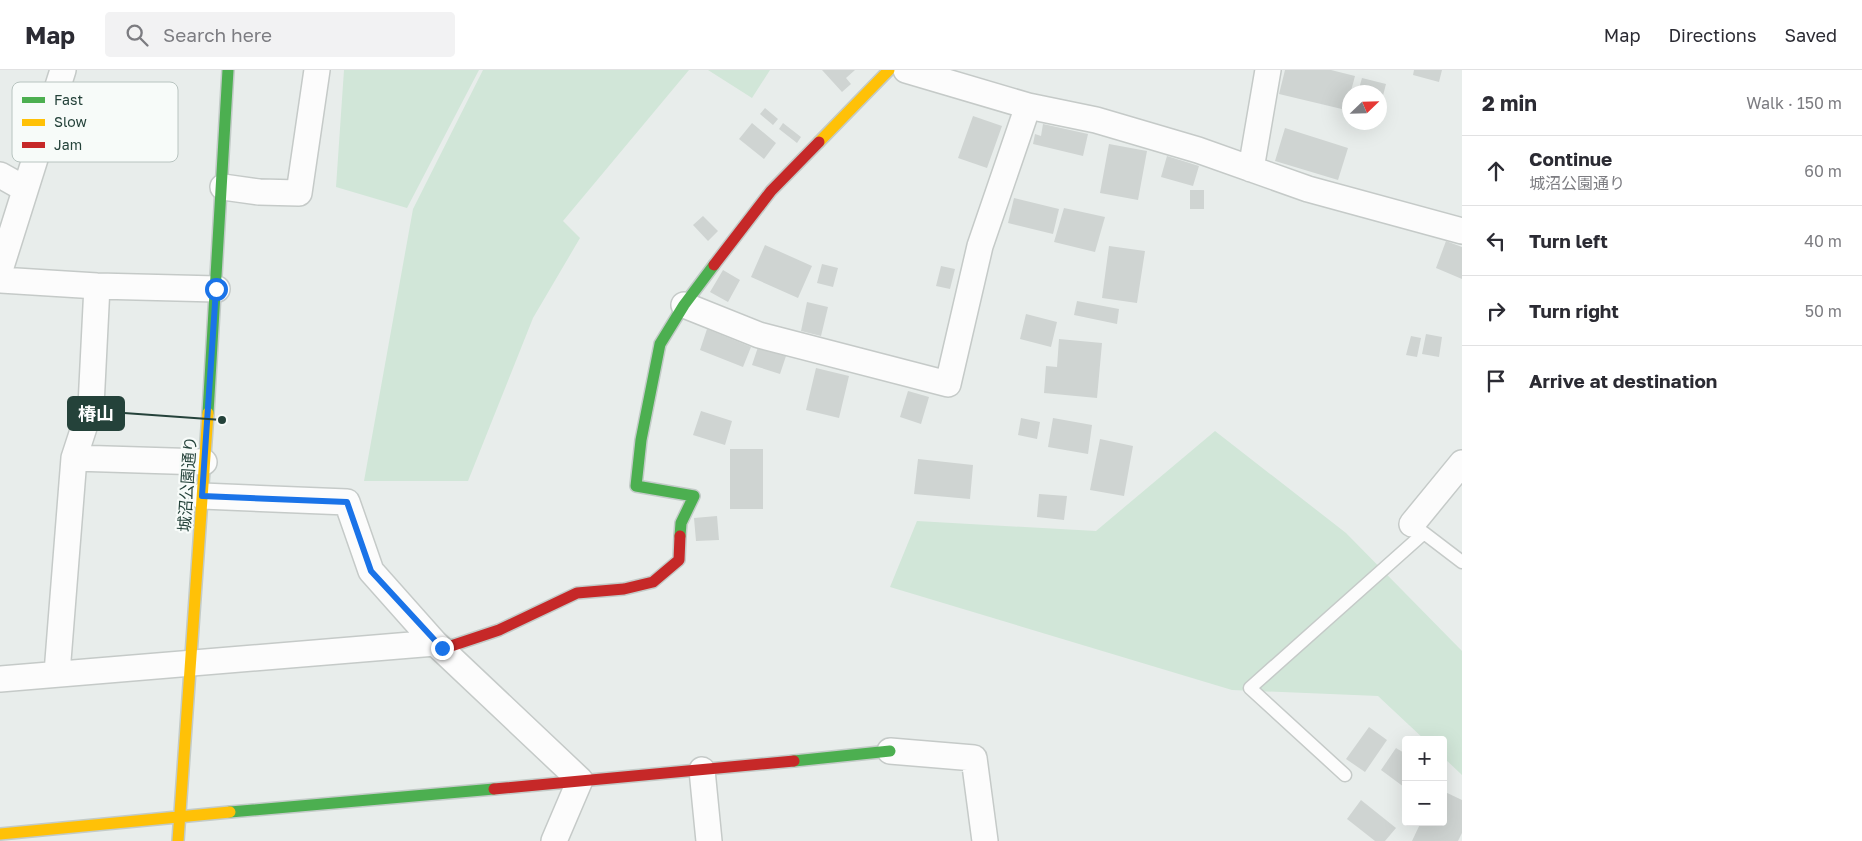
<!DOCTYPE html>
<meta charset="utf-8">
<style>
:root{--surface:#fff;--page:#f2f2f3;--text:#2b2b33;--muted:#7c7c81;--line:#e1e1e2}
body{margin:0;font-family:"Golos Text","Noto Sans JP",sans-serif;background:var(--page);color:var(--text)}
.controls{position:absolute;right:15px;bottom:15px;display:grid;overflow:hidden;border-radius:5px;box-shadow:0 5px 20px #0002}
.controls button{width:45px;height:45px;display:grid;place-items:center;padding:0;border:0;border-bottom:1px solid var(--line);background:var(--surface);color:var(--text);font:25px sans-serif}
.compass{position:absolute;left:1342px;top:15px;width:45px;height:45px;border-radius:50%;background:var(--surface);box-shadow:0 5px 20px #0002;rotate:67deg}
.stop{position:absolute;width:15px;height:15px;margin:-11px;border:4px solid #1a73e8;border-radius:50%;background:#fff}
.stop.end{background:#1a73e8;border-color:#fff;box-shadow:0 1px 5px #0008}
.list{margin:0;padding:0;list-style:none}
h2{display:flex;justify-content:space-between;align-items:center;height:65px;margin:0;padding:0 20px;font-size:21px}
h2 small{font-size:16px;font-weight:400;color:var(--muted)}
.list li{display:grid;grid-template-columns:32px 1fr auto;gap:15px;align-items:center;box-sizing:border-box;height:70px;padding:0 20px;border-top:1px solid var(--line)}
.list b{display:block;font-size:19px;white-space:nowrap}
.list p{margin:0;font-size:16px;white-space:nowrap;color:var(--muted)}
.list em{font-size:16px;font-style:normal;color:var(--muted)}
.icon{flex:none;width:28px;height:28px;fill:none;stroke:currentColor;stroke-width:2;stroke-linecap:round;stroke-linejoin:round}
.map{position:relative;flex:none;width:1462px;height:771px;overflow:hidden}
header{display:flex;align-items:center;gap:30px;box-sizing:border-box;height:70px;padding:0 25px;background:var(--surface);border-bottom:1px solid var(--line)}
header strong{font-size:24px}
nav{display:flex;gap:28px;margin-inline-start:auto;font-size:18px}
.search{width:350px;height:45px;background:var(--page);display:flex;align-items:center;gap:12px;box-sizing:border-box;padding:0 18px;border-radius:5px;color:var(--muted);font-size:19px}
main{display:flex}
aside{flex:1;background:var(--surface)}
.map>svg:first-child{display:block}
.green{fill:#d1e6d8}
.building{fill:#cfd4d2}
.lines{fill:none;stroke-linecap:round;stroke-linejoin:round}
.lane-casing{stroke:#c5cac8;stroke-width:15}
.street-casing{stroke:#c5cac8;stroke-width:28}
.fast-casing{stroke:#c3cbc8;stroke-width:14}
.slow-casing{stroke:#c3cbc8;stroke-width:14}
.jam-casing{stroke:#c3cbc8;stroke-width:14}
.lane{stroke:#fcfcfc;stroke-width:12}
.street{stroke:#fcfcfc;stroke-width:25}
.fast{stroke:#4caf50;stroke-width:11}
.slow{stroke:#ffc107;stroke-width:11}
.jam{stroke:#c62828;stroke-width:11}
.route{stroke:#1a73e8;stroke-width:6}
.labels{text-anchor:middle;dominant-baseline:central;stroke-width:4.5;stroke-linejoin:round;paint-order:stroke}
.street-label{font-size:16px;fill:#24423a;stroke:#f7fbf9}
.key{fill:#f7fbf9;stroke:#b8c4c0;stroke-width:1}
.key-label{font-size:14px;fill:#24423a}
.leader{fill:none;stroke:#24423a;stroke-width:2}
.callout-dot{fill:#24423a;stroke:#f7fbf9;stroke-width:2}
.callout{fill:#24423a;stroke:#24423a;stroke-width:2}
.callout-label{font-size:18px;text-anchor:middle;font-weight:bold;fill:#fff}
</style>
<header>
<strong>Map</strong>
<div class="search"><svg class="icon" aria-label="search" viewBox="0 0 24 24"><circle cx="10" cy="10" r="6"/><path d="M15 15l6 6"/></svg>Search here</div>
<nav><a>Map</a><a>Directions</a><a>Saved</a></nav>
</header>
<main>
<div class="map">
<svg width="1462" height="771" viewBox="0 0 1462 771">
<rect width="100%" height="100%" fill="#e8edeb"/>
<path class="green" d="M344 0H479L407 138 336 117Z
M483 0H689L563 151 580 168 533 248 468 411H364L413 139Z
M708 0H770L752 28Z
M1215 361 1346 463 1462 581V705L1443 687V670H1425L1378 626 1232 620 890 517 917 451 1096 461Z"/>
<path class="building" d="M822 0H855L846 8 851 14 842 22Z
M1285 0H1331L1355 6 1346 40 1279 24Z
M1414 0H1442L1439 12 1413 5Z
M1362 8 1386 14 1380 37V22H1358Z
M765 38 778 49 773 55 760 44Z
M973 46 1002 56 987 98 958 88Z
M752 53 776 73 764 89 739 69Z
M783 53 801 67 797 73 779 59Z
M1043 54 1088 64 1083 86 1033 74 1035 64 1041 66Z
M1285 58 1348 78 1338 110 1275 91Z
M1109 74 1147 81 1138 130 1100 123Z
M1167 86 1199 96 1193 116 1161 107Z
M1190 120H1204V139H1190Z
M1014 128 1059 139 1053 164 1008 153Z
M1064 138 1105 147 1095 182 1054 172Z
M703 146 718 161 708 171 693 155Z
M1446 171 1462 177V209L1436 198Z
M765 175 812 196 798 228 751 207Z
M1109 176 1145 181 1137 233 1102 228Z
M822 194 838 198 833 217 817 213Z
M941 196 955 199 950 219 936 216Z
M723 200 740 210 728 232 710 222Z
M1077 231 1119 239 1117 254 1074 245Z
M807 232 828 237 821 266 801 261Z
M1026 244 1057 252 1051 277 1020 269Z
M707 259 751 277 743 297 700 280Z
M1426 264 1442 267 1439 287 1422 284Z
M1411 266 1421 268 1417 287 1406 285Z
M1059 269 1102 273 1097 328 1044 323 1046 296 1057 297Z
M758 277 786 286 780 304 752 295Z
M816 298 849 306 839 348 806 340Z
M908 321 929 327 921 354 900 347Z
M701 341 732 351 725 375 693 365Z
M1021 348 1040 352 1037 369 1018 365Z
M1053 348 1092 355 1088 384 1048 377Z
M1100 369 1133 376 1124 426 1090 420Z
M730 379H763V439H730Z
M918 389 973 395 970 429 914 424Z
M1039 424 1067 426 1064 450 1037 447Z
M717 446 719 470 696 471 694 448Z
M1369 657 1387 670 1365 702 1346 689Z
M1396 678 1406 684 1404 717 1381 700Z
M1443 721 1462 730V763L1458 771H1412L1421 752H1443Z
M1361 730 1396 758 1385 771H1375L1347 749Z"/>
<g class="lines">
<g class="lane-casing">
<path id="lane" d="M1424 463 1462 492
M1345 705 1250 618 1424 463 1412 454"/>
</g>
<g class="street-casing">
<path id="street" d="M906 0 1028 36 1096 50 1198 80 1308 119 1462 161
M1251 99 1268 0
M0 105 25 119
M223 117 259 122 299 123 317 0
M0 200 63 0
M0 210 97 216 217 219
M684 235 759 265 948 314 980 176 1028 36
M74 388 91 336 97 216
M202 426 347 432 371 501 435 573 580 710 554 771
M1412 454 1462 393
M57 603 74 388 204 392
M0 609 435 573
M890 681 974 688 985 771
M702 700 709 771"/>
</g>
<g class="fast-casing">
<path id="fast" d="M208 343 228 0
M680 466 681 453 694 426 636 416 641 370 660 274 684 235 714 195
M794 691 890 681
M230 742 494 719"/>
</g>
<g class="slow-casing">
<path id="slow" d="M819 72 889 0
M0 764 230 742
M178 771 208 343"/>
</g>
<g class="jam-casing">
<path id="jam" d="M714 195 771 121 819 72
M442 579 499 560 577 523 624 519 653 512 679 490 680 466
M494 719 794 691"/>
</g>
<use href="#lane" class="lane"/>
<use href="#street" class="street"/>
<use href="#fast" class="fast"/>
<use href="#slow" class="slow"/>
<use href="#jam" class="jam"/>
</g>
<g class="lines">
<path class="route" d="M216 219 202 426 347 432 371 501 442 578"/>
</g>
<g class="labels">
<g class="street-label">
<text transform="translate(187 414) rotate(-86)">城沼公園通り</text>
</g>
</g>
<rect x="12" y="12" width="166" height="80" rx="8" class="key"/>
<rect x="22" y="27" width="23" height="6" fill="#4caf50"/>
<rect x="22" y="49" width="23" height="7" fill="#ffc107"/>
<rect x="22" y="72" width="23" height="6" fill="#c62828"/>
<g class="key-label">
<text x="54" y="35">Fast</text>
<text x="54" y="57">Slow</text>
<text x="54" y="80">Jam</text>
</g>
<path class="leader" d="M222 350L124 343"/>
<circle class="callout-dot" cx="222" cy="350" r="5"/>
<rect class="callout" x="68" y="327" width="56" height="33" rx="5"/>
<g class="callout-label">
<text x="96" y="350">椿山</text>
</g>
</svg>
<div class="controls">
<button>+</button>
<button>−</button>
</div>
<svg class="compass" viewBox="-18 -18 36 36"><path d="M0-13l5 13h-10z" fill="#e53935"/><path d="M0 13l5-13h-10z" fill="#7c7c81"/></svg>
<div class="stop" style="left:216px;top:219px"></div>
<div class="stop end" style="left:442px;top:578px"></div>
</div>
<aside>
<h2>2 min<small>Walk · 150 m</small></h2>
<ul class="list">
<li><svg class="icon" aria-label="ahead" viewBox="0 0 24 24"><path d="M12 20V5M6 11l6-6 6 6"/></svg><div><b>Continue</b><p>城沼公園通り</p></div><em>60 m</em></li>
<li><svg class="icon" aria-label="left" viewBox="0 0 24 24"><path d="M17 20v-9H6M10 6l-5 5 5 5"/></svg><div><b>Turn left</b></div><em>40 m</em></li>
<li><svg class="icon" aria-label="right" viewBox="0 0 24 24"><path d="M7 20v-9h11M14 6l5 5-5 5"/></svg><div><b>Turn right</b></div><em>50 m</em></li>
<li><svg class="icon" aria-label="arrive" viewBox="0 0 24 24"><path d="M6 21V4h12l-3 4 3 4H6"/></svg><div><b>Arrive at destination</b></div></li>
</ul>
</aside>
</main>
